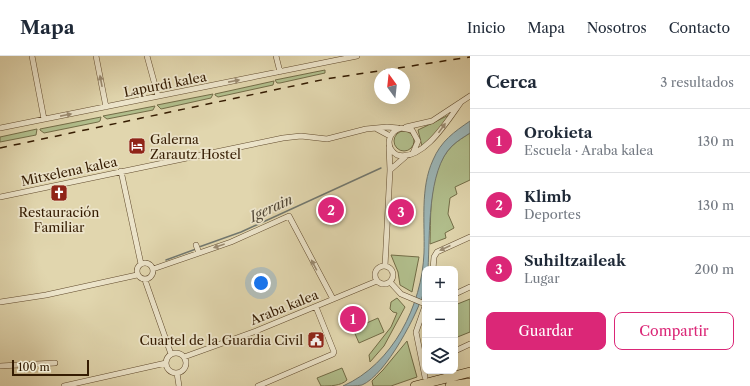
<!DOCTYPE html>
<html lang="es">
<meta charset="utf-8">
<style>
:root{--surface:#fff;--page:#f2f2f3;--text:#1f2937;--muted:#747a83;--line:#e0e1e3;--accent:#db2777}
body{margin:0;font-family:"Libre Caslon Text",serif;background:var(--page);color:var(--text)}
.controls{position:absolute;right:12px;bottom:12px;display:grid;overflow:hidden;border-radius:8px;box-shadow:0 4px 16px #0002}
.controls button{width:36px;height:36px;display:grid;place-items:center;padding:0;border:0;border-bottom:1px solid var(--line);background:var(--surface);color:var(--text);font:20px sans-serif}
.compass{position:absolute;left:374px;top:12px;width:36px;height:36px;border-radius:50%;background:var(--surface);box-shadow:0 4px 16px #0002;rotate:345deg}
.scale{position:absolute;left:12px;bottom:10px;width:77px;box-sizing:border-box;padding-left:4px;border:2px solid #351c02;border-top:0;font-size:11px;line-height:14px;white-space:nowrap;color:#351c02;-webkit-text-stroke:3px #ece4ca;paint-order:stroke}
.you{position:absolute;left:261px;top:227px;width:14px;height:14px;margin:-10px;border:3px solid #fff;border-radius:50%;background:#1a73e8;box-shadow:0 0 0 6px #1a73e833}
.badge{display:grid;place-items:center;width:26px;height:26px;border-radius:50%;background:var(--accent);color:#fff;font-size:13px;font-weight:700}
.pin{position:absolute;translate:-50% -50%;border:2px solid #fff;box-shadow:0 1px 4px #0006}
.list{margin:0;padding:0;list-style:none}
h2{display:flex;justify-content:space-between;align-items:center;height:52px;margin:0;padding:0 16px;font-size:17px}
h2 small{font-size:13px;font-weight:400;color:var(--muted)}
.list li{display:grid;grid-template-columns:26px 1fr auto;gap:12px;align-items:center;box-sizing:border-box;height:64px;padding:0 16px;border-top:1px solid var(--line)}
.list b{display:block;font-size:15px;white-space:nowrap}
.list p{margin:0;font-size:13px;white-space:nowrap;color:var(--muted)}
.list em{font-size:13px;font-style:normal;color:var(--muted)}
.actions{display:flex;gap:8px;padding:12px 16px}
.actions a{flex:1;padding:9px 0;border:1px solid var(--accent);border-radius:8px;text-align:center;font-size:14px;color:var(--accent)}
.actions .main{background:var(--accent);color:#fff}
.icon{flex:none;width:22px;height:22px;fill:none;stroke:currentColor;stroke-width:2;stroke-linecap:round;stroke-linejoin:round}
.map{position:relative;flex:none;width:470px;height:330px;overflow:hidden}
header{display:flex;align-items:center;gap:24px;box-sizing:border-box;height:56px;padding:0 20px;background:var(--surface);border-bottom:1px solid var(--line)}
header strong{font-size:19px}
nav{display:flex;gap:22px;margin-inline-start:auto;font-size:14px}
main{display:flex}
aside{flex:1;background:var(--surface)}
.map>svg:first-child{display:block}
.green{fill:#b1be8c;stroke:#736d47}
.water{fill:#9bb6b8;stroke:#72786f}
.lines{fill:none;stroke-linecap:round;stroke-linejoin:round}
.stream{stroke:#72786f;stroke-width:1.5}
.street-casing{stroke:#604a2d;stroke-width:6}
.highway-casing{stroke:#351c02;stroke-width:10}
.street{stroke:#ece4ca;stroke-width:5}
.highway{stroke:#e1d6ae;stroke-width:9}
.rail{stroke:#351c02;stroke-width:1.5;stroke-dasharray:7 7;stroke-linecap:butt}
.oneway{fill:#9a8a70}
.labels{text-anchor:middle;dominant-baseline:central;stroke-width:3.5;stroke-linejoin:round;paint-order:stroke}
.street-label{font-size:13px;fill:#351c02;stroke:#ece4ca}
.poi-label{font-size:13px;fill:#351c02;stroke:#ece4ca;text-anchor:start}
.water-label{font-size:14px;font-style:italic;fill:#544a39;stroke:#ece4ca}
</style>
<header>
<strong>Mapa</strong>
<nav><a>Inicio</a><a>Mapa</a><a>Nosotros</a><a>Contacto</a></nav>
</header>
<main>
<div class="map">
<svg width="470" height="330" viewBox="0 0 470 330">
<rect width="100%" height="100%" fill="#e1d6ae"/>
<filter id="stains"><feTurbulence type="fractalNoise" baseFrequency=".005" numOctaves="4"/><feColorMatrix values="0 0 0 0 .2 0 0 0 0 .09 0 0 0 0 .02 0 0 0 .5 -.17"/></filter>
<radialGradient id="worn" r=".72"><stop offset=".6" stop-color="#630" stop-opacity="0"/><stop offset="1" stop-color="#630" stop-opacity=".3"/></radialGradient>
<path class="green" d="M325 14V17L280 27H277L275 24Z
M274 25 273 29 218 41 215 39V38Z
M213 38 211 42 161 53 157 49Z
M155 50 153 54 107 63 103 60Z
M449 59 434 80 422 90 418 74Z
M101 61 100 65 98 66 44 77 40 74V73Z
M37 73 36 79 0 86V81Z
M394 85a10 10 0 1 1 20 0a10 10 0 1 1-20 0Z
M470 77V124L455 131 457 138 450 142 448 158 454 172 445 177 446 182 430 188C431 157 428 114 452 90 457 85 464 81 470 77Z
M391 199 419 201 412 236 400 229 398 216Z
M397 242 405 251 384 290 370 306 369 299 391 271 397 257 393 256 390 253 391 246Z
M470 243V276L455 282V249Z
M378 262 384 276 359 287 353 273Z
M407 285 417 321 391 330H373L372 325 383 314Z
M342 312 347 324C341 330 330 330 321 330L317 322Z"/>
<path class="water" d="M470 65V77C464 81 457 85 452 90 427 114 430 179 428 213H425C425 219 426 226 425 232 419 256 386 319 362 329 357 330 349 330 343 330 393 308 422 249 424 197 425 167 420 132 433 104 441 85 454 76 470 65Z"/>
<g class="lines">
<path class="stream" d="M199 191 241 176 381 112
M166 204 196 193"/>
<g class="street-casing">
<path id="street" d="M32 0 44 63
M96 0 106 51
M147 0 158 40
M276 0 280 16
M406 71 432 65 470 40
M0 72 357 0
M377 73 390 80
M413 97 418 85 412 74 401 72C387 76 385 92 397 99 423 106 448 64 461 46
M390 114 405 101
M121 115 141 208
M0 141 283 82 301 80 327 83 366 73 387 71 398 72
M196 189 199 197
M137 215a8 8 0 1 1 16 0a8 8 0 1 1-16 0Z
M385 210 390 114 389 91
M375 219a9 9 0 1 1 18 0a9 9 0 1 1-18 0Z
M153 213 231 186 289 160 333 243
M433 213 434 201 437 196 470 181
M145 224 171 298
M390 226 401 238 425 248
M455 238 470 231
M0 246 46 239 137 219
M425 250 416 276 425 321
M455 295 470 288
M166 307a10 10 0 1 1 20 0a10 10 0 1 1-20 0Z
M184 301 256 275 377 225
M0 310 55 307
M177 317 179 330
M64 330 166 307
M258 330 333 298 334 296 316 251"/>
</g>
<g class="highway-casing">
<path id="highway" d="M415 330 470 316
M450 330 470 327"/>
</g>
<use href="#street" class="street"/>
<use href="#highway" class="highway"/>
<path class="rail" d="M0 92 326 23 470 1"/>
</g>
<defs><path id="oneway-solid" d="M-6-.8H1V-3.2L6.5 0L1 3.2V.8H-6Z"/></defs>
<g class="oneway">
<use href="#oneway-solid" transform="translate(101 25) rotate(-101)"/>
<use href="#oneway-solid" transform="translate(234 25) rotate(-11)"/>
<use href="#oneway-solid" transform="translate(66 59) rotate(-11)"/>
<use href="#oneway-solid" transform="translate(442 72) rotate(-54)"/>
<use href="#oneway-solid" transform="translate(219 190) rotate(161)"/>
<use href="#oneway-solid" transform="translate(445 192) rotate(156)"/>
<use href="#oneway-solid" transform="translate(314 209) rotate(-118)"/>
</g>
<defs>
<g id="hotel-square" transform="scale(0.9)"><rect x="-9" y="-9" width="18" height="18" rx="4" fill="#8f2418" stroke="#ece4ca"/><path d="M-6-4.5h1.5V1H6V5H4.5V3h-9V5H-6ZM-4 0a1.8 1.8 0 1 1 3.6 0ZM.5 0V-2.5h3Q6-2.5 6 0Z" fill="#fff"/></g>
<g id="church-square" transform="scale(0.9)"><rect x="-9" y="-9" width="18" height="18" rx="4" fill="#8f2418" stroke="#ece4ca"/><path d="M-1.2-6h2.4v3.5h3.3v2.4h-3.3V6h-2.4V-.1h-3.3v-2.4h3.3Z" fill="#fff"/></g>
<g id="civic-square" transform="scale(0.9)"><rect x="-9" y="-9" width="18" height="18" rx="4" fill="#8f2418" stroke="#ece4ca"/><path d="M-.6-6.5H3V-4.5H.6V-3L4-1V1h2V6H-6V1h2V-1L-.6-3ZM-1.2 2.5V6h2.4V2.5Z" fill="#fff"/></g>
</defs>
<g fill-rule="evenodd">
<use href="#hotel-square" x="137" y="90"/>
<use href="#church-square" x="59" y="137"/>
<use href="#civic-square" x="316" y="284"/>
</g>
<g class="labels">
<g class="street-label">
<text transform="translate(165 28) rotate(-11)">Lapurdi kalea</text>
<text transform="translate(69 115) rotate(-12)">Mitxelena kalea</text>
<text transform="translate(284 251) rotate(-22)">Araba kalea</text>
</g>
<g class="poi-label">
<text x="150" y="83">Galerna<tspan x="150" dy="15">Zarautz Hostel</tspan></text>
<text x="59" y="156" text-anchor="middle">Restauración<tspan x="59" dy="15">Familiar</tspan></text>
<text x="303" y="284" text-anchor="end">Cuartel de la Guardia Civil</text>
</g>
<g class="water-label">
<text transform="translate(271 152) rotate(-25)">Igerain</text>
</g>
</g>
<rect width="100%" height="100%" filter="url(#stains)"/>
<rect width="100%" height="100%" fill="url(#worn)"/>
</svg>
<div class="controls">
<button>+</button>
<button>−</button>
<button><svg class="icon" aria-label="layers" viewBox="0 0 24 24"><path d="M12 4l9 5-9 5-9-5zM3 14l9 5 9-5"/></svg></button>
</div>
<svg class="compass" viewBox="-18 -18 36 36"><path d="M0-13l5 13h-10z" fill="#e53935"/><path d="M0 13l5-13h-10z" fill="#747a83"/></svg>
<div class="scale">100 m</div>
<div class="you"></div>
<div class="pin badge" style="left:353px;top:263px">1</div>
<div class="pin badge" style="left:331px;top:154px">2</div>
<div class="pin badge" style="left:401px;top:156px">3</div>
</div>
<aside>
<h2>Cerca<small>3 resultados</small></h2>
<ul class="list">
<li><span class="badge">1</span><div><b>Orokieta</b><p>Escuela · Araba kalea</p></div><em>130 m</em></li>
<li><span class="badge">2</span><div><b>Klimb</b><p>Deportes</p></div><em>130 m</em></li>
<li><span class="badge">3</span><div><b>Suhiltzaileak</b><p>Lugar</p></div><em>200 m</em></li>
</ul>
<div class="actions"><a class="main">Guardar</a><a>Compartir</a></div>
</aside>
</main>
